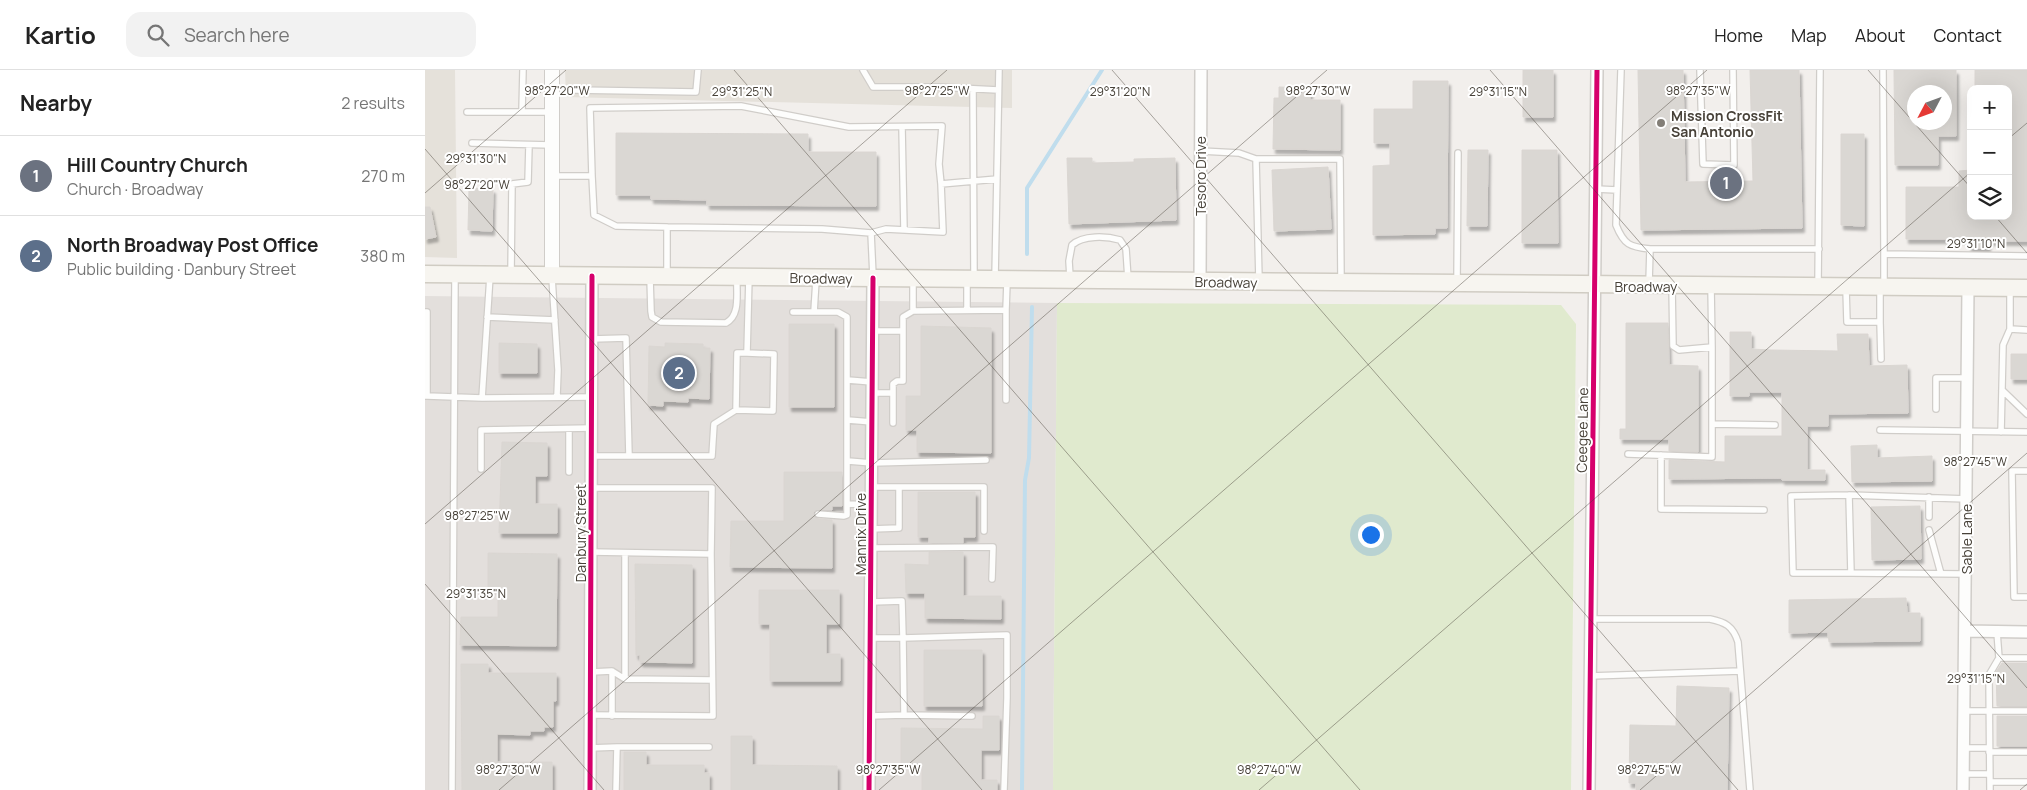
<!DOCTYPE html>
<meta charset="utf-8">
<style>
:root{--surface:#fff;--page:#f2f2f2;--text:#222;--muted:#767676;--line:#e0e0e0;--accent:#7c3aed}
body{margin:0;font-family:Manrope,sans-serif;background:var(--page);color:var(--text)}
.controls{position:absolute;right:15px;top:15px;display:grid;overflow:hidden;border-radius:10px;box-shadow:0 5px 20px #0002}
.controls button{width:45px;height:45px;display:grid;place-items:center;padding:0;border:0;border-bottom:1px solid var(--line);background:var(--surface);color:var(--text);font:25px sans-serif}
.compass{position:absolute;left:1482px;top:15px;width:45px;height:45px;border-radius:50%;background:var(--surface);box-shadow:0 5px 20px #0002;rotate:229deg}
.you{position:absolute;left:945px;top:464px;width:18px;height:18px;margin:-12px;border:4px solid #fff;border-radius:50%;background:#1a73e8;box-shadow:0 0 0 8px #1a73e833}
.badge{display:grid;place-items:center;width:32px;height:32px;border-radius:50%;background:var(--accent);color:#fff;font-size:16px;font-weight:700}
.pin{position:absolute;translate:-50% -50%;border:2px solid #fff;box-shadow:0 1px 5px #0006}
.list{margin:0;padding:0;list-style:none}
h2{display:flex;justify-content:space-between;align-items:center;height:65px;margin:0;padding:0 20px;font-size:21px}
h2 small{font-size:16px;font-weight:400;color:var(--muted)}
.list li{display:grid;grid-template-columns:32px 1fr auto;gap:15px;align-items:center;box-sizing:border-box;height:80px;padding:0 20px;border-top:1px solid var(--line)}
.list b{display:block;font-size:19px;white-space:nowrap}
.list p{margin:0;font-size:16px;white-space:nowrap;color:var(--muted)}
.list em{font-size:16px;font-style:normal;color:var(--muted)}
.icon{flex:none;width:28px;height:28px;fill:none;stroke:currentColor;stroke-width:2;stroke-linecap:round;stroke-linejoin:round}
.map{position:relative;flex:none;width:1602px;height:720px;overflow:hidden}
header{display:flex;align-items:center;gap:30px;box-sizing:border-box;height:70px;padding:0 25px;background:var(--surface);border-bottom:1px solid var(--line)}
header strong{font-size:24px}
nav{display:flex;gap:28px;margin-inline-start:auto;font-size:18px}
.search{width:350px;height:45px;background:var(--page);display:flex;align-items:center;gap:12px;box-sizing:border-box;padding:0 18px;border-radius:15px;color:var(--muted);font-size:19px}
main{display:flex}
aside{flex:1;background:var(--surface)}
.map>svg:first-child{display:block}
.residential{fill:#e5e1da}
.industrial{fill:#e3dfdc}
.green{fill:#e0eace}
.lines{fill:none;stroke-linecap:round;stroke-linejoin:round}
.stream{stroke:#c0dded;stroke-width:4}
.building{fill:#dad7d3;stroke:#dad6d2;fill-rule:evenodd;filter:url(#shadow)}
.service-casing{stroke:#d0cdc9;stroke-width:8}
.minor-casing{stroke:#d0cdc9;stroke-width:14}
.tertiary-casing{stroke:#d0cdc9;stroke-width:16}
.secondary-casing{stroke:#d0ccc3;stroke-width:19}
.service{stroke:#fdfdfc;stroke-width:5.5}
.minor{stroke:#fdfdfc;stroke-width:11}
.tertiary{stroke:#fdfdfc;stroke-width:14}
.secondary{stroke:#f7f5f0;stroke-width:16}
.cycleway-casing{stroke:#fff;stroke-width:8}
.cycleway{stroke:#d6006c;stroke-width:5}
.ticks{fill:none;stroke:#474138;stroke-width:1;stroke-opacity:0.45}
.poi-dot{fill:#837e77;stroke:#fff;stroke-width:2}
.labels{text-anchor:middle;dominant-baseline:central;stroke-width:4;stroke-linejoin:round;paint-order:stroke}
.poi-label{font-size:14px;font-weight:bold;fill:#474138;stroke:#fff;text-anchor:start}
.street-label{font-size:14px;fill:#474138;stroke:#fff}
.ticks-label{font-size:12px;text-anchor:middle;fill:#474138;stroke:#fff;stroke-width:4;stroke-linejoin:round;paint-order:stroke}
</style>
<header>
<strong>Kartio</strong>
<div class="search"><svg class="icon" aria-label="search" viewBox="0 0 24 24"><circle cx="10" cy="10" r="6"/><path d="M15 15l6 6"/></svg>Search here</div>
<nav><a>Home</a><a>Map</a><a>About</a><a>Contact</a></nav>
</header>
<main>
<aside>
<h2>Nearby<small>2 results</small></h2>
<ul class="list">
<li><span class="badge" style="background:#6b7280">1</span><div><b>Hill Country Church</b><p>Church · Broadway</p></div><em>270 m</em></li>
<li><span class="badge" style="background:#5c6f8a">2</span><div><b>North Broadway Post Office</b><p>Public building · Danbury Street</p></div><em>380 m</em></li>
</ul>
</aside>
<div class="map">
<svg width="1602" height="720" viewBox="0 0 1602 720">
<defs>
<filter id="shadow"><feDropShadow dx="2.5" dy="4.5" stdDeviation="1" flood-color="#0004"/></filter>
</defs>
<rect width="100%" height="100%" fill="#f2efec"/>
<path class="residential" d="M0 0H30L32 188 0 187Z
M140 0H587V38L141 27Z"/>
<path class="industrial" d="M0 226 632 233 628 720H0Z"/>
<path class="green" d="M632 233 1136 235 1151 254 1146 720H628Z"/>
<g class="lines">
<path class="stream" d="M602 184V118L677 0
M597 720 600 410 604 388 607 237"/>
</g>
<path class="building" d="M1098 0H1128V47H1098Z
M1213 0H1258L1260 112 1328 111 1325 0H1374L1377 158 1216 160Z
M1469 0H1531V66H1513V95H1470ZM1488 22H1520V52H1488Z
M1550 0H1602V171H1563V178H1544V169H1481V117H1534V101L1546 100V146H1583V19H1550Z
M988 11H1023L1022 158H1010V164L948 165V96L965 95V73H949V39H988Z
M854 17 885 18V30H915V80L848 79 849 28H854Z
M191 63 383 64V82H451V136L282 135V130L226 129V125H191Z
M1416 64H1439V156L1416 155Z
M1043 80H1063L1062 156H1042Z
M1097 80H1132L1133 173H1097Z
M642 88H667V93L709 92V89L750 88 751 150 644 154Z
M903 97 906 159 849 161 847 100Z
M44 118 68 119 67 161 43 160Z
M0 137H5L11 167 0 169Z
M1201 253H1243L1244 295 1273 296V382L1244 381V369H1195V359H1201Z
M364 254H409V337H364Z
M496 256 566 258V383L492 382V360H481V326H496Z
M1305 262H1326V279L1346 280 1413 281 1412 264H1443L1444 296 1482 295 1483 343 1403 344V356H1382V400H1400V410H1357V408L1244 409V390L1300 392V366H1357V322H1324V326H1305Z
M74 273 112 274V303H74Z
M240 273 278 274V278H285L284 329 263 328V332L238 331V336L223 335 224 276 240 277Z
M1586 284H1602V309H1586Z
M77 372 122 373V406H110V434H132V463H74Z
M1452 375V388L1507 386V411L1427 412 1426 376Z
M359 402H417V436H407V440H391L388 443 392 449 407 450V498L305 497 306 451H359Z
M493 422H550V467H538V473H504V467H493Z
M1495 436 1496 489 1447 490 1446 437Z
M504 482H538V526H576V549L500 548V523H481L480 494 504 495Z
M63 483 132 484 131 576 35 575 36 547H73V518H63Z
M210 494 267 495V593L215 592V585H211Z
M334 520H414V554H401V584H415V611H345V554H334Z
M1481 528 1482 543H1495V571L1404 572 1403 562 1364 563V530Z
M499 580H557V636H499Z
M1577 593H1602V636H1572L1571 602Z
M36 594H63V603H131V631H128V657H119V661H105V665L72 664V692H127V720H37Z
M1252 616 1304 618 1302 720H1211V713H1204L1205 655 1251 656Z
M558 646H574V680H556V710H572V720H497V693H476V658L558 659Z
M1572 646H1602V676H1572Z
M306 666H327V695L412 696V720H306Z
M199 682H221V695H279V703H284V720H199Z"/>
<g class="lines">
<g class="service-casing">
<path id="service" d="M438 0 448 17H514L573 20
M1196 0 1191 155C1199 175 1205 177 1225 179L1224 213
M1275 0 1278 94 1309 95 1308 0
M1458 0 1459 184
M149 20 271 22 273 0
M548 20 549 207
M97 41 98 0
M42 42H127
M477 57 479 160
M47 73 127 75
M776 81 814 83 831 89
M127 106H167L169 145 191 156 242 157
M167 106 165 38 316 36 424 57 517 56 514 94 516 114
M1171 119 1192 120
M1225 179H1394
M86 203 87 114 103 112 104 75
M242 206V157L397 159 446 163
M448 206 446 163 461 159 518 162 516 114 572 109
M645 207 644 191 647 175C658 165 681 166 695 170L701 179 703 209
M127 208 133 300 132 326
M225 208 226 241 227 247 236 252 301 253C316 245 311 223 312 208
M570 208 574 0
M542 209V240
M834 210 831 89H915L916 211
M1032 212 1033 83
M1393 215 1395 0
M1459 215V184L1602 186
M1247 216 1248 276 1254 280 1287 277 1286 217
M1421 219 1422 252H1455V217
M581 240 582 212
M488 241V210
M0 242H2V326H0
M368 242H413L422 247V445L419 446 393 444
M389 242 391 210
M62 247 130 250
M1455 252 1456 289
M1585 259 1602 260
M448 261H477
M167 269 201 268 204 386
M423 310 447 312
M1577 320 1602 344
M447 323H468
M2 326 57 328 167 327
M57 328 65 206
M1511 339V308H1542
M311 340 312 283H322L324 207
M423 350 447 352
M468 353V314L472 311H478V247L488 241 581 240V330
M1287 354 1350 355
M144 359V402
M1455 360 1602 362
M1576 362 1578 275 1585 259V218
M1203 384 1287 387V277
M1236 385V439L1339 440
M167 386H287L289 354 311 340 348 341 349 284 322 283
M423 391 447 393 561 390
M56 399V360L167 358
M1602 401H1587L1589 527H1602
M447 417H559V461
M166 418H287L286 484
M1424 425 1366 426 1368 503H1426
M1504 427V447
M423 434 447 435
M446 459 474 458V417
M1504 460 1516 504
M446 478 568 477 567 509
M1541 504 1426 503 1424 425 1542 429
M446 532 477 531 478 568 582 565V628L579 720
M1166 549H1285C1300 552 1308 556 1313 572L1325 720
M1572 562 1574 588H1602
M166 602 187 601 200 609V483
M1165 606 1315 601
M200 609 287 610
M1539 641H1602
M165 645 288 646 286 484 166 482
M479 645 547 646
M187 646V601
M445 646 479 645 478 568H446
M192 677H284
M165 678 192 677 191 720
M1538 678H1564
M1564 682H1602
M1538 704H1564
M1565 712H1602
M27 720 30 205
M1565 720 1564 605 1574 588"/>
</g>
<g class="minor-casing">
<path id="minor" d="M775 211 776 0
M1541 561 1602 562
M165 720 167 206
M444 720 448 208
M1164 720 1172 0
M1538 720 1543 218"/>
</g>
<g class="tertiary-casing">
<path id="tertiary" d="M127 0V206"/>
</g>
<g class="secondary-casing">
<path id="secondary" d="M0 204 1602 218"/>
</g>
<use href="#service" class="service"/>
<use href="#minor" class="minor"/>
<use href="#tertiary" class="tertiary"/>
<use href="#secondary" class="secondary"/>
<g class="cycleway-casing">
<path id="cycleway" d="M165 720 167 206
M444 720 448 208
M1164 720 1172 0"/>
</g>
<use href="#cycleway" class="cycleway"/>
</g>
<path class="ticks" d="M309 0 935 720M687 0 1313 720M1065 0 1602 618M1443 0 1546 118M1583 69 1602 53M0 79 557 720M0 123 141 0M1570 146 1602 183M0 454 522 0M0 514 179 720M74 720 902 0M454 720 1282 0M834 720 1546 102M1215 720 1602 383M1595 720 1602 714"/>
<circle class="poi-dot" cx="1236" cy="53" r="5"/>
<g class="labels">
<g class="poi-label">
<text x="1246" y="45">Mission CrossFit<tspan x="1246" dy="16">San Antonio</tspan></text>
</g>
<g class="street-label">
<text transform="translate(775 106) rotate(-90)">Tesoro Drive</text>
<text transform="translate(396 208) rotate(1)">Broadway</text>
<text transform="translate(801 212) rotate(1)">Broadway</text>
<text x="1221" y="216">Broadway</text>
<text transform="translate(1157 360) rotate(-89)">Ceegee Lane</text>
<text transform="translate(155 463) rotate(-90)">Danbury Street</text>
<text transform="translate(435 464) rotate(-90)">Mannix Drive</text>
<text transform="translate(1541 469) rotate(-90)">Sable Lane</text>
</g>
</g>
<g class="ticks-label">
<text x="132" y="25">98°27'20"W</text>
<text x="512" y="25">98°27'25"W</text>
<text x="893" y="25">98°27'30"W</text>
<text x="1273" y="25">98°27'35"W</text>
<text x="695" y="26">29°31'20"N</text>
<text x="1073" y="26">29°31'15"N</text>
<text x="317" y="26">29°31'25"N</text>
<text x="51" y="93">29°31'30"N</text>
<text x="52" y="119">98°27'20"W</text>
<text x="1551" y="178">29°31'10"N</text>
<text x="1550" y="396">98°27'45"W</text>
<text x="52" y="450">98°27'25"W</text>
<text x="51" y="528">29°31'35"N</text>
<text x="1551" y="613">29°31'15"N</text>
<text x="83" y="704">98°27'30"W</text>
<text x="463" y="704">98°27'35"W</text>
<text x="844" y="704">98°27'40"W</text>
<text x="1224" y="704">98°27'45"W</text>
</g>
</svg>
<div class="controls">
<button>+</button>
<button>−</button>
<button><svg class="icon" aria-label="layers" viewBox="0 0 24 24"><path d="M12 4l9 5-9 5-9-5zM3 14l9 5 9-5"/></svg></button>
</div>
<svg class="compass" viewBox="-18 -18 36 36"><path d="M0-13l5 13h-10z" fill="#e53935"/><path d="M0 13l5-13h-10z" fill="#767676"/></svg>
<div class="you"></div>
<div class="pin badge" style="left:1301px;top:113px;background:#6b7280">1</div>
<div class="pin badge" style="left:254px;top:303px;background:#5c6f8a">2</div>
</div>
</main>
